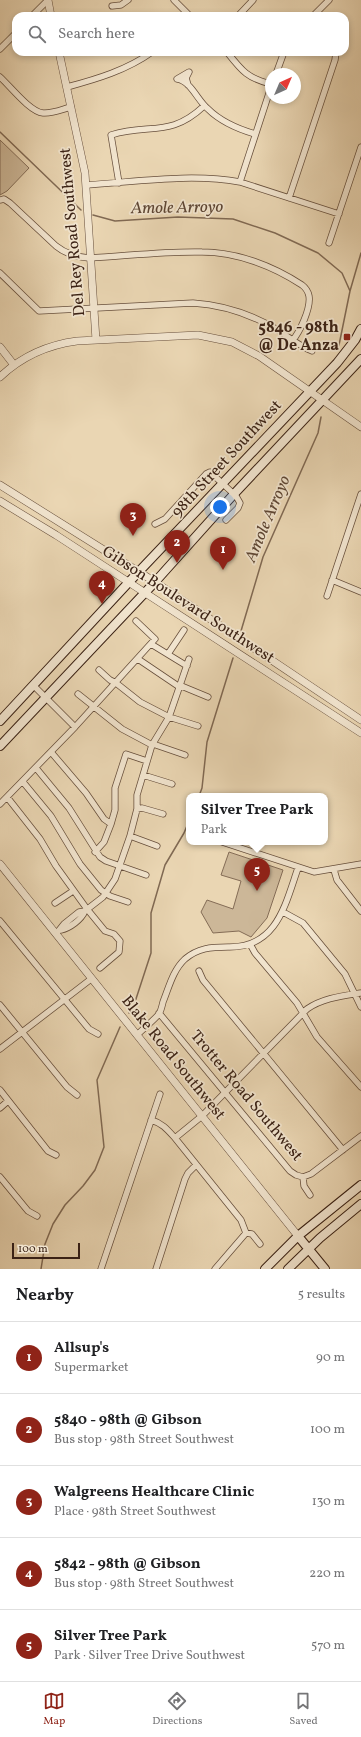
<!DOCTYPE html>
<meta charset="utf-8">
<style>
:root{--surface:#fff;--page:#f6f6f6;--text:#202124;--muted:#757577;--line:#e0e0e0;--accent:#8f2418}
body{margin:0;font-family:Vollkorn,serif;background:var(--page);color:var(--text)}
.compass{position:absolute;left:265px;top:68px;width:36px;height:36px;border-radius:50%;background:var(--surface);box-shadow:0 2px 6px #0003;rotate:44deg}
.scale{position:absolute;left:12px;bottom:10px;width:68px;box-sizing:border-box;padding-left:4px;border:2px solid #3b2215;border-top:0;font-size:11px;line-height:14px;white-space:nowrap;color:#3b2215;-webkit-text-stroke:3px #f1e4ce;paint-order:stroke}
.you{position:absolute;left:220px;top:507px;width:14px;height:14px;margin:-10px;border:3px solid #fff;border-radius:50%;background:#1a73e8;box-shadow:0 0 0 6px #1a73e833}
.badge{display:grid;place-items:center;width:26px;height:26px;border-radius:50%;background:var(--accent);color:#fff;font-size:13px;font-weight:700}
.pin{position:absolute;translate:-50% -33px;filter:drop-shadow(0 1px 2px #0008)}
.pin::after{content:'';position:absolute;top:21px;width:14px;height:12px;background:inherit;clip-path:polygon(0 0,100% 0,50% 100%)}
.popup{position:absolute;left:186px;top:793px;width:142px;height:52px;box-sizing:border-box;display:grid;place-content:center;border-radius:8px;background:var(--surface);filter:drop-shadow(0 1px 3px #0005);font-size:13px;white-space:nowrap;color:var(--muted)}
.popup b{font-size:15px;color:var(--text)}
.popup::after{content:'';position:absolute;left:50%;top:100%;margin-left:-8px;border:8px solid transparent;border-top-color:var(--surface)}
.list{margin:0;padding:0;list-style:none}
h2{display:flex;justify-content:space-between;align-items:center;height:52px;margin:0;padding:0 16px;font-size:17px}
h2 small{font-size:13px;font-weight:400;color:var(--muted)}
.list li{display:grid;grid-template-columns:26px 1fr auto;gap:12px;align-items:center;box-sizing:border-box;height:72px;padding:0 16px;border-top:1px solid var(--line)}
.list b{display:block;font-size:15px;white-space:nowrap}
.list p{margin:0;font-size:13px;white-space:nowrap;color:var(--muted)}
.list em{font-size:13px;font-style:normal;color:var(--muted)}
.icon{flex:none;width:22px;height:22px;fill:none;stroke:currentColor;stroke-width:2;stroke-linecap:round;stroke-linejoin:round}
.map{position:relative;flex:none;width:361px;height:1269px;overflow:hidden}
.search{position:absolute;background:var(--surface);box-shadow:0 2px 6px #0003;left:12px;right:12px;top:12px;height:44px;display:flex;align-items:center;gap:10px;box-sizing:border-box;padding:0 14px;border-radius:12px;color:var(--muted);font-size:15px}
.sheet{height:412px;background:var(--surface)}
nav{display:flex;justify-content:space-around;align-items:center;box-sizing:border-box;height:56px;border-top:1px solid var(--line);background:var(--surface);font-size:11px;color:var(--muted)}
nav a{display:grid;justify-items:center;gap:2px}
nav .on{color:var(--accent)}
.map>svg:first-child{display:block}
.green{fill:#ccb798;stroke:#846c56}
.lines{fill:none;stroke-linecap:round;stroke-linejoin:round}
.stream{stroke:#806953;stroke-width:1.5}
.minor-casing{stroke:#674f3c;stroke-width:7}
.tertiary-casing{stroke:#674f3c;stroke-width:8}
.secondary-casing{stroke:#3b2215;stroke-width:10}
.minor{stroke:#f1e4ce;stroke-width:5.5}
.tertiary{stroke:#f1e4ce;stroke-width:7}
.secondary{stroke:#f1e4ce;stroke-width:8}
.poi-dot{fill:#8f2418;stroke:#f1e4ce;stroke-width:1.5}
.labels{text-anchor:middle;dominant-baseline:central;stroke-width:3.5;stroke-linejoin:round;paint-order:stroke}
.street-label{font-size:16px;fill:#3b2215;stroke:#f1e4ce}
.poi-label{font-size:16px;font-weight:bold;fill:#3b2215;stroke:#f1e4ce;text-anchor:end}
.water-label{font-size:17px;font-style:italic;fill:#5e4634;stroke:#f1e4ce}
</style>
<div class="map">
<svg width="361" height="1269" viewBox="0 0 361 1269">
<rect width="100%" height="100%" fill="#ead6b3"/>
<filter id="stains"><feTurbulence type="fractalNoise" baseFrequency=".005" numOctaves="4"/><feColorMatrix values="0 0 0 0 .2 0 0 0 0 .09 0 0 0 0 .02 0 0 0 .5 -.17"/></filter>
<radialGradient id="worn" r=".72"><stop offset=".6" stop-color="#630" stop-opacity="0"/><stop offset="1" stop-color="#630" stop-opacity=".3"/></radialGradient>
<path class="green" d="M0 140 29 168 7 191 0 195Z
M229 852 283 870 267 918 251 937 239 931 213 933 201 912 207 900 233 909 241 881 221 875Z"/>
<g class="lines">
<path class="stream" d="M0 132 81 210
M93 215 115 221 178 217 233 219 275 233 318 253 342 273 350 291 339 345
M350 291 361 253
M241 631 263 557 318 433 321 417
M199 796 202 788 207 742 233 658
M129 1013 134 1005 151 953V913L165 865 184 833 189 821
M41 1269 45 1244 53 1224 65 1205 83 1186 95 1170 104 1147 97 1080 120 1027"/>
<g class="minor-casing">
<path id="minor" d="M174 0 190 16
M112 6 121 5 128 0
M32 16 47 1
M238 16 253 0
M313 16 329 0
M0 49 16 33
M227 52C242 71 247 78 271 84
M276 74 284 52
M0 77C10 86 30 112 43 113 52 114 63 109 71 107
M188 85 186 78 189 72 177 79C191 81 197 100 208 109 221 122 238 129 255 134
M67 87C97 79 127 70 152 52
M240 182 271 87
M119 183 111 135C150 123 170 138 204 106
M86 185C136 182 191 173 240 182L339 214
M289 198 335 60 336 52
M0 200 4 199 10 203 56 246C66 254 76 257 89 258 127 256 165 251 202 252 237 252 273 266 302 285 306 288 308 291 309 296 311 308 300 332 292 341
M329 243 361 147
M0 273 39 311 193 303C224 305 251 314 278 330 290 338 299 346 312 351
M155 524 165 519 206 474 210 472 236 496 240 503 238 508 226 520
M332 580 361 592
M327 596 361 494
M151 644 187 666
M168 654 184 630
M138 659 178 686
M99 670 110 680 116 683 140 702 169 717 198 726
M179 685 208 697
M34 686 75 727
M78 694 122 729 152 745
M153 744 185 755
M51 752 86 793 104 819 111 824
M36 768 69 808 100 857 106 861 146 875
M143 775 172 784
M23 782 51 816 80 864 101 890 110 896 128 902
M7 797 40 839 56 866 87 909 105 931 114 934 120 941 119 952 100 968
M0 804 75 727 155 639 136 621
M137 809 142 808 163 814
M130 836 157 846
M222 842 314 872 361 864
M95 852 104 842 111 824 115 810V788L126 754 147 761
M334 870 337 880 361 911
M55 903 73 891
M283 912 303 923 345 974 361 1007
M0 921 89 1029 98 1034
M61 930C70 928 81 920 85 911
M56 934 64 924 79 912 85 911 103 897 115 879 130 836 137 809V795L152 745 169 717 189 659
M250 944 255 953 297 1003 317 1037 361 1087
M199 971 203 980 343 1150
M0 1005 67 1087 77 1095
M159 1013 290 1171 296 1175 303 1177 304 1186 310 1195
M137 1035C144 1028 153 1021 159 1014 161 1011 162 1006 163 1002 169 987 173 970 185 959 198 948 211 947 228 947 277 948 285 905 298 868
M0 1049 91 979
M0 1090 48 1151 56 1155
M0 1108 8 1101
M151 1120C162 1123 167 1129 175 1138L241 1220 246 1233 252 1234 260 1244
M175 1138 202 1116 307 1009C323 998 342 996 361 993
M0 1177 28 1211 37 1216
M303 1177 311 1174 361 1136
M101 1269 160 1094
M156 1269 185 1179 188 1173 196 1165
M215 1269 246 1233"/>
</g>
<g class="tertiary-casing">
<path id="tertiary" d="M48 0 51 16
M59 52 85 173 96 340
M0 347 14 365
M0 377C22 356 47 345 77 341L198 335 232 342 259 356 361 427
M0 485 155 582 361 720
M0 501 56 535 361 733
M0 864 298 1236"/>
</g>
<g class="secondary-casing">
<path id="secondary" d="M0 721 129 582 337 363 355 340 361 329
M0 746 155 582 234 494 361 359
M298 1236 325 1269
M265 1269 298 1236 361 1185
M288 1269 320 1238 361 1204"/>
</g>
<use href="#minor" class="minor"/>
<use href="#tertiary" class="tertiary"/>
<use href="#secondary" class="secondary"/>
</g>
<rect class="poi-dot" x="343" y="333" width="8" height="8" rx="2"/>
<g class="labels">
<g class="street-label">
<text transform="translate(73 232) rotate(-95)">Del Rey Road Southwest</text>
<text transform="translate(227 459) rotate(-47)">98th Street Southwest</text>
<text transform="translate(188 605) rotate(33)">Gibson Boulevard Southwest</text>
<text transform="translate(173 1058) rotate(51)">Blake Road Southwest</text>
<text transform="translate(246 1096) rotate(50)">Trotter Road Southwest</text>
</g>
<g class="poi-label">
<text x="339" y="328">5846 - 98th<tspan x="339" dy="18">@ De Anza</tspan></text>
</g>
<g class="water-label">
<text transform="translate(177 208) rotate(-1)">Amole Arroyo</text>
<text transform="translate(268 519) rotate(-67)">Amole Arroyo</text>
</g>
</g>
<rect width="100%" height="100%" filter="url(#stains)"/>
<rect width="100%" height="100%" fill="url(#worn)"/>
</svg>
<svg class="compass" viewBox="-18 -18 36 36"><path d="M0-13l5 13h-10z" fill="#e53935"/><path d="M0 13l5-13h-10z" fill="#757577"/></svg>
<div class="scale">100 m</div>
<div class="you"></div>
<div class="pin badge" style="left:223px;top:570px">1</div>
<div class="pin badge" style="left:177px;top:563px">2</div>
<div class="pin badge" style="left:133px;top:536px">3</div>
<div class="pin badge" style="left:102px;top:604px">4</div>
<div class="pin badge" style="left:257px;top:891px">5</div>
<div class="popup"><b>Silver Tree Park</b>Park</div>
<div class="search"><svg class="icon" aria-label="search" viewBox="0 0 24 24"><circle cx="10" cy="10" r="6"/><path d="M15 15l6 6"/></svg>Search here</div>
</div>
<section class="sheet">
<h2>Nearby<small>5 results</small></h2>
<ul class="list">
<li><span class="badge">1</span><div><b>Allsup's</b><p>Supermarket</p></div><em>90 m</em></li>
<li><span class="badge">2</span><div><b>5840 - 98th @ Gibson</b><p>Bus stop · 98th Street Southwest</p></div><em>100 m</em></li>
<li><span class="badge">3</span><div><b>Walgreens Healthcare Clinic</b><p>Place · 98th Street Southwest</p></div><em>130 m</em></li>
<li><span class="badge">4</span><div><b>5842 - 98th @ Gibson</b><p>Bus stop · 98th Street Southwest</p></div><em>220 m</em></li>
<li><span class="badge">5</span><div><b>Silver Tree Park</b><p>Park · Silver Tree Drive Southwest</p></div><em>570 m</em></li>
</ul>
</section>
<nav>
<a class="on"><svg class="icon" aria-label="map" viewBox="0 0 24 24"><path d="M3 6l6-2 6 2 6-2v14l-6 2-6-2-6 2zM9 4v14M15 6v14"/></svg>Map</a>
<a><svg class="icon" aria-label="directions" viewBox="0 0 24 24"><path d="M12 3l9 9-9 9-9-9zM9 14v-3h6M13 9l2 2-2 2"/></svg>Directions</a>
<a><svg class="icon" aria-label="saved" viewBox="0 0 24 24"><path d="M7 4h10v16l-5-4-5 4z"/></svg>Saved</a>
</nav>
